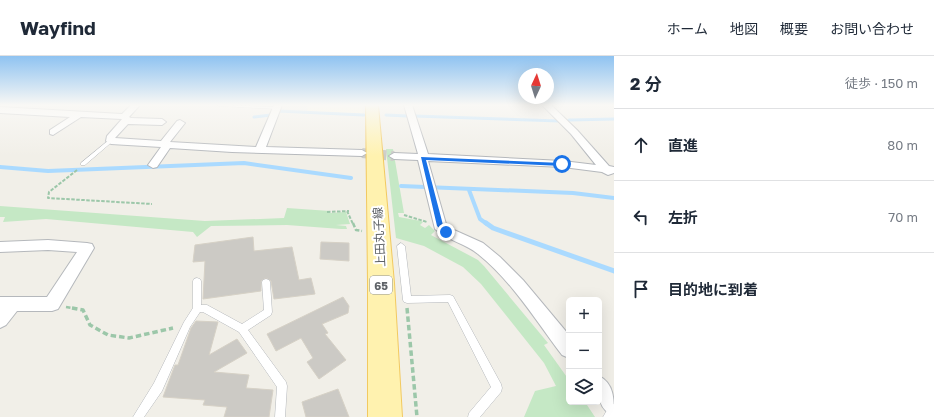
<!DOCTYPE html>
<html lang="ja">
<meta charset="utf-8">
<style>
:root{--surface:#fff;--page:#f6f6f7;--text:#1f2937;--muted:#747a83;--line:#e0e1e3}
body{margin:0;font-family:"Golos Text","Noto Sans JP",sans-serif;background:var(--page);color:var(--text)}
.controls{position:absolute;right:12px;bottom:12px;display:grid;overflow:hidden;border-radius:6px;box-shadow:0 4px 16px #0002}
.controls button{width:36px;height:36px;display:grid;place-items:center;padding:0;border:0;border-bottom:1px solid var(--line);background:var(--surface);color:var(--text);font:20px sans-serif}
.compass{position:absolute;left:518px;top:12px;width:36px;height:36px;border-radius:50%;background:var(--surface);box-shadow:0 4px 16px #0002;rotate:4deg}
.stop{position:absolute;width:12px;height:12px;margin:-9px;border:3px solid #1a73e8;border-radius:50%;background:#fff}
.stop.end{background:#1a73e8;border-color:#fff;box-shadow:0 1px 4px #0008}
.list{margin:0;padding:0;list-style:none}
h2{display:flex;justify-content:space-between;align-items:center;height:52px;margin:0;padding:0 16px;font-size:17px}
h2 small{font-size:13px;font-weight:400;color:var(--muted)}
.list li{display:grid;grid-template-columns:26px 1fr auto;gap:12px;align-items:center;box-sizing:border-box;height:72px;padding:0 16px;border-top:1px solid var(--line)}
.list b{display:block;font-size:15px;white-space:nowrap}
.list em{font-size:13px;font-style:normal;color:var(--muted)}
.icon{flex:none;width:22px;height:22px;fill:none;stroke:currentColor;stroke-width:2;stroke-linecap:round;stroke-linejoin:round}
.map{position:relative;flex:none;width:614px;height:361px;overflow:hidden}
header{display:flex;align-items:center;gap:24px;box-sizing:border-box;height:56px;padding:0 20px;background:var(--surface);border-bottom:1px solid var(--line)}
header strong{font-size:19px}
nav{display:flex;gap:22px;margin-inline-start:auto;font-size:14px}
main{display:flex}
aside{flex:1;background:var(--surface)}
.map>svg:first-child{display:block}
.commercial{fill:#fef7e0}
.green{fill:#c5e8c5}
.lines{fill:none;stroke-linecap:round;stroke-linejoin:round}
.stream-far2{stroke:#aadaff;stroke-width:3}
.stream-far1{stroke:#aadaff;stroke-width:4}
.stream{stroke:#aadaff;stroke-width:5}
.building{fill:#cccac5;stroke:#d6d1c6}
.street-tunnel{stroke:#ccccc8;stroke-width:10;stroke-dasharray:10 4.5;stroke-linecap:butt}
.lane-casing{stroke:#b5b8bc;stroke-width:1}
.street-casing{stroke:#b5b8bc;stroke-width:2}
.primary-casing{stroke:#f2c960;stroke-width:2}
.path-far2{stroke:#9cc7a9;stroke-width:2;stroke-dasharray:3.5 1.5;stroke-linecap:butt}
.path-far1{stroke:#9cc7a9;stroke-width:2.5;stroke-dasharray:4.5 2;stroke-linecap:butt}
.path{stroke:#9cc7a9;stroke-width:3.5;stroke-dasharray:5.5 3;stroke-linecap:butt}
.lane{fill:#fff;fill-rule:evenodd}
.street{fill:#fff;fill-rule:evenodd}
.primary{fill:#fff2af;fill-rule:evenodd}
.route{fill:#1a73e8}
.labels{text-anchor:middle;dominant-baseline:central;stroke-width:4;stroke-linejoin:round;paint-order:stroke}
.shield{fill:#fff;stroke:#8f9295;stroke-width:1}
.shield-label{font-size:11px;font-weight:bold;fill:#5f6368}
.street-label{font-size:12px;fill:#5f6368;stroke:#fff}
</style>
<header>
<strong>Wayfind</strong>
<nav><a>ホーム</a><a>地図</a><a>概要</a><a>お問い合わせ</a></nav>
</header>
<main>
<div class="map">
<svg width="614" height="361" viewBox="0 0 614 361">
<rect width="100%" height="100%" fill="#f1efe8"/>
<path class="commercial" d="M308 49H363V58L307 56Z"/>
<path class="green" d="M386 93H393L404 157H398L399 161 421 165 423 166 420 169 425 172 429 169 435 175 431 179 478 204 484 210 548 287 544 289 569 324V346H585L595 361H524L535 335 556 330 544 307 481 228 463 211 424 190 396 182Z
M0 150 205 165 284 162 287 152 330 155V157L346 156 350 168 336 169 346 170 347 173H341L287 169 211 170 197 181 193 176 46 163 3 166 5 161H0Z"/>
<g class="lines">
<path class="stream-far2" d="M386 59 408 60
M415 60 560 65
M254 61 271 59 279 55 364 59
M569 64 614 63"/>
<path class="stream-far1" d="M0 111 48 115 244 107 351 122
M401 130 573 137 614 142
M469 134 480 163 487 168"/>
<path class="stream" d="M486 167 493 172 614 215"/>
</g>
<path class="building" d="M253 181 254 195 292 191 299 224 311 222 315 238 274 243 271 225 266 222 261 225V235L203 243 205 205 193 206 195 189Z
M321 186 349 187V205L320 203Z
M343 241 349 250 348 257 322 268 328 277 325 278 346 304 319 323 307 306 313 302 301 282 276 295 267 278Z
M196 265 218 266 209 299 237 283 247 297 214 316 249 319 246 332 273 334 269 361H224L227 351 203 349 205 344 163 341 175 309H178L191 272Z
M338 333 349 361H306L302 346Z"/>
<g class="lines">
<path class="street-tunnel" d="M362 97 394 100"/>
<g class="lane-casing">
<path id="lane" d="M218 49 277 51 279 52 277 53 220 50Z
M109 84 113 85 85 109H81V107Z
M401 187 405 190 411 240 450 239 453 240 501 328 502 332 501 336 480 361H468L469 357 491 331 448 246 407 247 404 246 403 244 397 190Z
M197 222 200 223 201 225V249H207L242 268 264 254 262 226 263 224 266 223 269 224 270 226 272 256 271 259 248 274 286 326 287 330 285 361H275L277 331 239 276 203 256H200L190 271 162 335 144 361H133L154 327 184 266 193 252V225L194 223Z
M614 348V361H603L610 349Z"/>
</g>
<g class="street-casing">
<path id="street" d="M131 49H140L129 61 131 62 162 63 166 66 162 69 128 68 115 82 161 85 177 65 180 64 185 67 170 86 256 91 274 49H282L266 91 362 94 367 97 362 100 232 96 170 92 157 111 153 112 148 109 161 91 111 88 106 85 107 80 122 63 81 61 53 79 50 78V74L70 61 0 57V51L122 58Z
M404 49H412L428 98 563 105 596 109 571 78 542 49H551L577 74 609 110 614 111V117L608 119 602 116 563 111 428 105 446 168 454 174 483 187 500 201 523 224 569 279V302L562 299C536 265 512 225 478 198 465 187 448 185 435 173L418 104 394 103 389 100 394 97 418 98Z
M48 184 87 187 92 188 94 192 58 253 52 255H17L6 269 0 272V241H47L77 196 48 194 0 196V186Z
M599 320C614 328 614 342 614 360 596 352 599 337 599 320Z"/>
</g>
<g class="primary-casing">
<path id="primary" d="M366 49H378L394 227 402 361H368V227Z"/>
</g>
<path class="path-far2" d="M77 114 49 136 48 142 152 148
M347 155 353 168
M327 156 349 155
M404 159 427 166"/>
<path class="path-far1" d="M353 167 356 174 362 175
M66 251 78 253"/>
<path class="path" d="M72 252 83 254 90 269 108 279 129 282 173 272
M407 252 417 361"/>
<use href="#lane" class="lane"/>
<use href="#street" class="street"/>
<use href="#primary" class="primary"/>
</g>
<linearGradient id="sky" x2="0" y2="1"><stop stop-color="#8fc3f1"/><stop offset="0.49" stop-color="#f9f8f5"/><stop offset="1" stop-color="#f9f8f5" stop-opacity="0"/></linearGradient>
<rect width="614" height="100" fill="url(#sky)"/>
<path class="route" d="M421 101 562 107 565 108 562 110 426 104 443 169 449 176 446 178 437 170Z"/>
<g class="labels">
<rect class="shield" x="370" y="220" width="22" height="18" rx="3"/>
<g class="shield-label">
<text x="381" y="229">65</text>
</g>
<g class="street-label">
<text transform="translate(379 181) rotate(-93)">上田丸子線</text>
</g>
</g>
</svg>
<div class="controls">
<button>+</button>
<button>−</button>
<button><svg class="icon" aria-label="layers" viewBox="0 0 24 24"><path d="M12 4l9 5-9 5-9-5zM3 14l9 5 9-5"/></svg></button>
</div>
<svg class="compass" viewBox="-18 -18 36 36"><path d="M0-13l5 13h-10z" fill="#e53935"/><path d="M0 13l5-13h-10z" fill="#747a83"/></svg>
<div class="stop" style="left:562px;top:108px"></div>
<div class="stop end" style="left:446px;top:176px"></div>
</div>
<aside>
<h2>2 分<small>徒歩 · 150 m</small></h2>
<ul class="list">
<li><svg class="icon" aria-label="ahead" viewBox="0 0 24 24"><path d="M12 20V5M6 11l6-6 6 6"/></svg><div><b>直進</b></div><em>80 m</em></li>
<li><svg class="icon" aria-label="left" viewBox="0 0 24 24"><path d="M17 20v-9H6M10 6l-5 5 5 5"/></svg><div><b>左折</b></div><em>70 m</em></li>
<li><svg class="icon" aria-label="arrive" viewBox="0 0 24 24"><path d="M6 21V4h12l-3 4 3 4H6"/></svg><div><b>目的地に到着</b></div></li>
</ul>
</aside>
</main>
